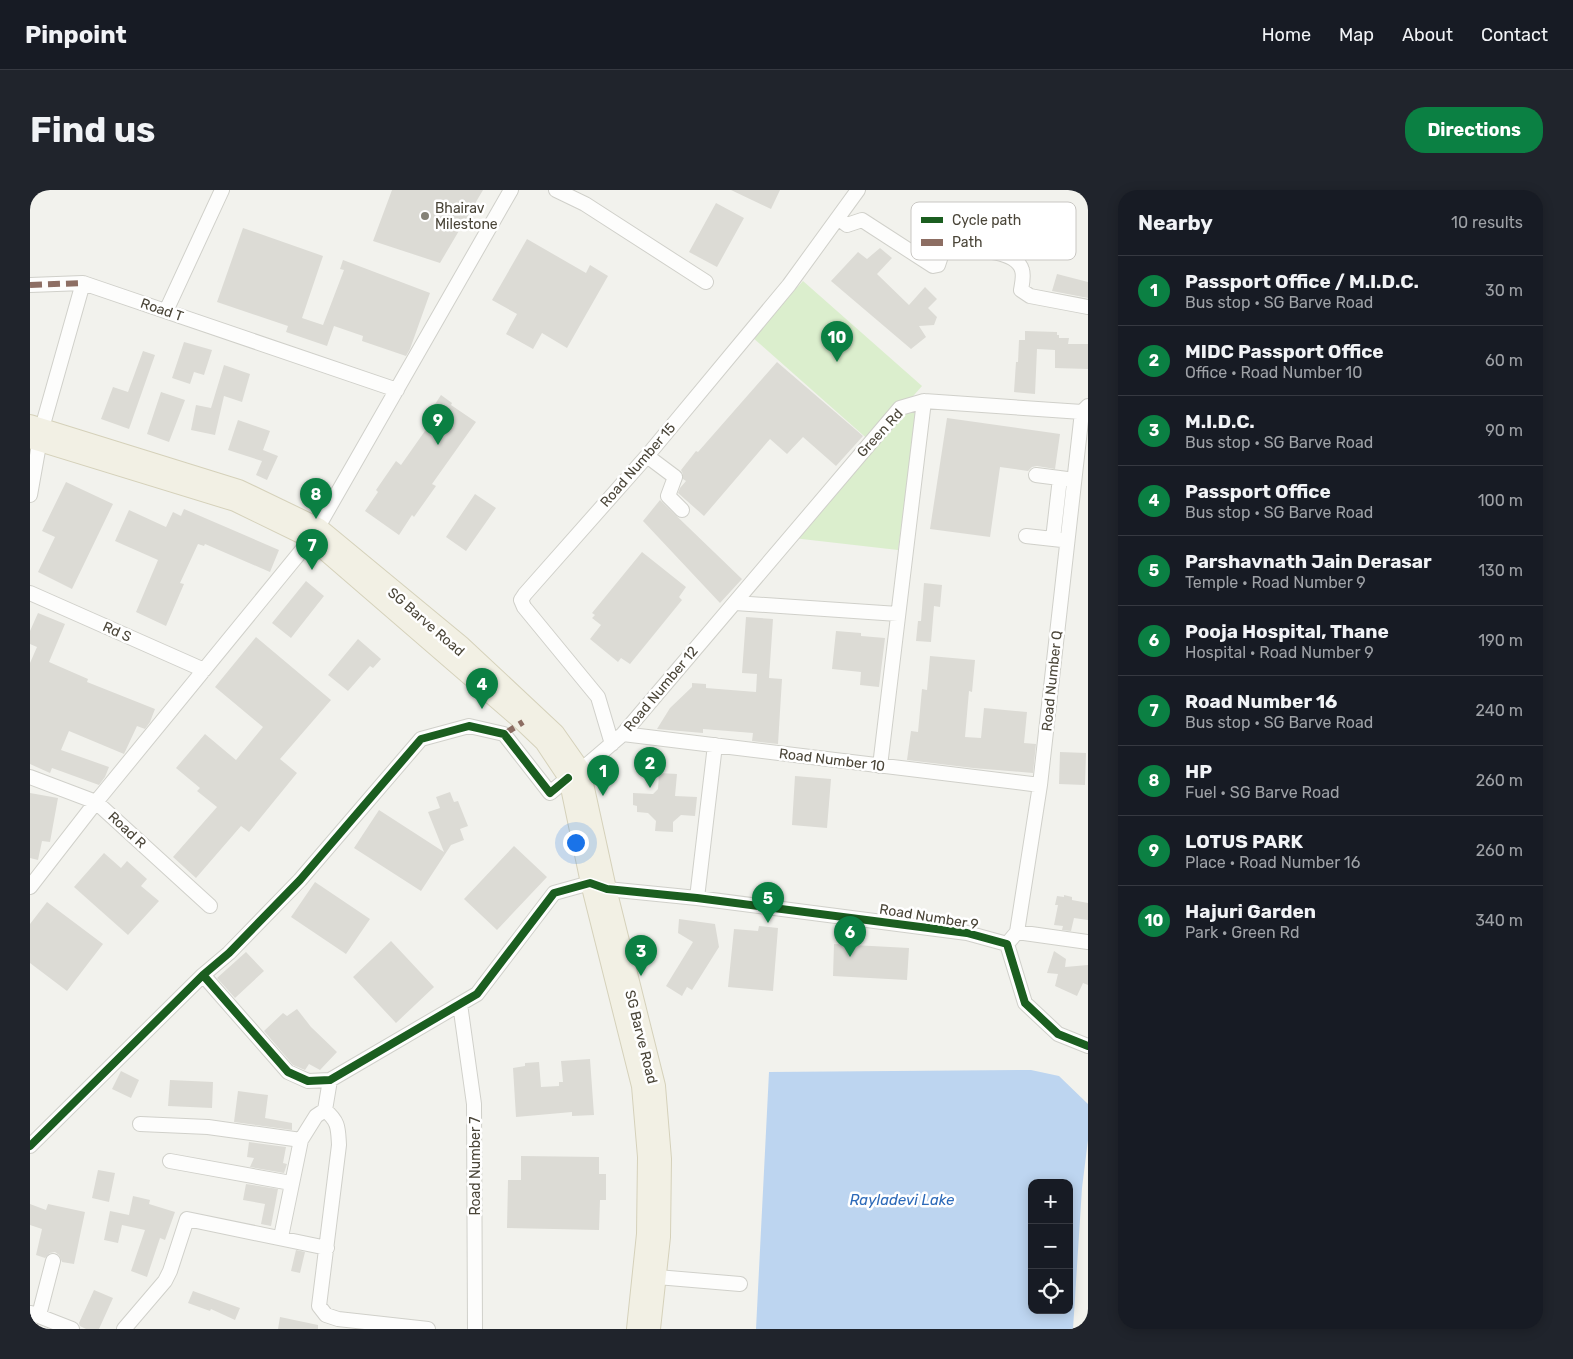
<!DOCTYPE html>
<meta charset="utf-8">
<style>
:root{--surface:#171b24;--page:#20242c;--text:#f1f3f6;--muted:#9ea1a6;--line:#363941;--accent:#0b8043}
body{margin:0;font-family:Rubik,sans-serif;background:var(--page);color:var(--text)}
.controls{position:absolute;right:15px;bottom:15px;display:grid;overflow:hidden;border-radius:10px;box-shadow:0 2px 12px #0003}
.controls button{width:45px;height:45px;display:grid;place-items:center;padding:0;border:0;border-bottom:1px solid var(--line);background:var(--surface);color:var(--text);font:25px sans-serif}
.you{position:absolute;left:545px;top:652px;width:18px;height:18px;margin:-12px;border:4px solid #fff;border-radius:50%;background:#1a73e8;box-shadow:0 0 0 8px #1a73e833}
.badge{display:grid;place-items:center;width:32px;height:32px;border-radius:50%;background:var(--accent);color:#fff;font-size:16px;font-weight:700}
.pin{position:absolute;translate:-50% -41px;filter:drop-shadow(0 1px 2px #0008)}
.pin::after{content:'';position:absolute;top:26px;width:18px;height:15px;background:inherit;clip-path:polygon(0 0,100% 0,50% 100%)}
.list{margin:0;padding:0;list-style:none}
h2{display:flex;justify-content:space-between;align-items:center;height:65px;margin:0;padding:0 20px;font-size:21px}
h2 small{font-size:16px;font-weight:400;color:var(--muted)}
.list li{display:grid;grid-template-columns:32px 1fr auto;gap:15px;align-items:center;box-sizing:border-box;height:70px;padding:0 20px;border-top:1px solid var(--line)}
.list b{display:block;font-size:19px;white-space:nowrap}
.list p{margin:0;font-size:16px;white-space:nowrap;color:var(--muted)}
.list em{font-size:16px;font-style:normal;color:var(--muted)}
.icon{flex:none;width:28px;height:28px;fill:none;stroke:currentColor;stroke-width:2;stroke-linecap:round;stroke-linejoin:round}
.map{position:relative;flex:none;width:1058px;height:1139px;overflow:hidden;border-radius:20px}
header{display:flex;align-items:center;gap:30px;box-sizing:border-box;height:70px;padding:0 25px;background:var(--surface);border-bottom:1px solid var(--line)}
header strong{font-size:24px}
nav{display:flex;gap:28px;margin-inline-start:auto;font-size:18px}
.intro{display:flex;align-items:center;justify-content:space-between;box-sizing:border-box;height:120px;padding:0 30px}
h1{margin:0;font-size:35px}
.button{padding:12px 22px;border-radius:20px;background:var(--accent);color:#fff;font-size:18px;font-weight:700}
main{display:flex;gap:30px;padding:0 30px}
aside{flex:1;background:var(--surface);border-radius:20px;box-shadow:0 2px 12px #0003}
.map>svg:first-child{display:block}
.green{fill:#dbeecd}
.water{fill:#bdd5f0;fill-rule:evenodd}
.building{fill:#dcdbd5}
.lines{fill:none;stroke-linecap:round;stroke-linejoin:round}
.minor-casing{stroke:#d0d0ca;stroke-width:16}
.major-casing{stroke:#d5d1ba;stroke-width:20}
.minor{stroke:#fdfdfc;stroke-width:14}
.major{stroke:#f2f0e4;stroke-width:18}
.quiet{stroke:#8d6e63;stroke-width:6;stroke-dasharray:12 6;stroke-linecap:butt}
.cycleway-casing{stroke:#fff;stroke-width:11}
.cycleway{stroke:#1b5e20;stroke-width:8}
.poi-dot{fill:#858277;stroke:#fff;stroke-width:2}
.labels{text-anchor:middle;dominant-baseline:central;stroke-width:5;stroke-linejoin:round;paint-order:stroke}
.poi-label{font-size:14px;fill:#4a4538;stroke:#fff;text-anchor:start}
.street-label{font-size:14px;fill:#4a4538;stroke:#fff}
.water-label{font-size:15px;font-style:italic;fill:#2d6ab9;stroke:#fff}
.key{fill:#fff;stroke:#c9c7c3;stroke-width:1}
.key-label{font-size:14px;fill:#4a4538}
</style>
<header>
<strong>Pinpoint</strong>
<nav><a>Home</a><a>Map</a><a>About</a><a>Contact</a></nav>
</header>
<div class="intro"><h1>Find us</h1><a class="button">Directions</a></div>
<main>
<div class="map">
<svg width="1058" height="1139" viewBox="0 0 1058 1139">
<rect width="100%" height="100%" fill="#f2f2ed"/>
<path class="green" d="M773 91 892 196 842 253 722 147Z
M888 218 868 360 763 348 875 221Z"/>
<path class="water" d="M1001 880 1029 886 1058 914V950L1052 998 1043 1139H726L739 882ZM1002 993H1039V1120H1002Z"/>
<path class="building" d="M362 0H453L410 73 343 51Z
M701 0H750L741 19Z
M686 13 714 28 687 77 659 62Z
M213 38 293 66 272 128 293 135 314 80 310 79 313 70 400 103 380 159 376 166 332 151 333 146 304 136 297 156 256 142 258 136 187 112Z
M497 49 556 83 560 75 578 86 537 158 512 143 503 159 476 144 487 124 462 110Z
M850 58 862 68 847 84 879 115 895 97 907 109 898 118 907 127 904 135 889 136 896 147 881 159 801 91 828 62 837 69Z
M1027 84 1058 92V108L1022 101Z
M995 141 1027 142V145H1029V148H1039L1038 154H1058V179L1025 178V160L1007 159 1005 204 984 202 986 172H988L989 150H995Z
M154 152 182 160 174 185 164 182 160 194 142 188Z
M113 161 125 165 99 239 71 229 83 197 98 202Z
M747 172 833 246 806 276 773 247 757 264 740 249 674 326 648 303 650 298 656 291 653 289V284L651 280 666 261 668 262Z
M194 175 220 184 212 212 194 206 185 245 161 240 166 215 181 218Z
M131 202 155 210 139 252 117 244Z
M411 205 422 213 421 215 446 232 402 294 406 296 384 327 382 325 369 345 335 321 348 302 346 300 366 271 371 275 397 238 392 234Z
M917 228 1030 244 1025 279 1007 276 1002 277 998 281 970 277 960 347 900 339Z
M208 230 240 241 233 260 248 266 237 290 226 285 232 271 198 260Z
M36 292 83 314 42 399 8 382 25 347 12 341Z
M445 304 466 318 436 361 416 347Z
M630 310 712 389 690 413 613 331Z
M154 319 249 360 240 382 175 354 174 356 168 354 150 393 154 394 136 436 106 422 128 370 85 351 99 320 136 337 143 322 151 326Z
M612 362 656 397 649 407 652 410 600 474 591 468 588 472 560 449 571 435 562 428 565 425 562 423Z
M276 391 294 406 261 448 242 433Z
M894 393 912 395 910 417 904 416 901 452 886 451 888 431H891Z
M8 423 35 434 19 472 58 489 57 492 125 519 120 532 115 539 107 536 94 564 39 541 31 560 79 577 75 587 69 595 22 578 20 583 0 574V473L7 457 0 454V441Z
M716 427 743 429 739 488 752 489 748 554 722 551 723 543 673 539V543L627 539 640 518 662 497V493L676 494V498L726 502 727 484 712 483Z
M806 441 831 443V446L855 448 849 497 830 495 831 482 802 479Z
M226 447 301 510 250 569 267 583 219 642 211 636 166 688 143 667 187 617 167 601 170 598 146 578 175 544 206 570 233 537 185 497Z
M328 449 351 469 343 478 340 476 318 501 298 485Z
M900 466 945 470 942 502 939 501 935 547 951 548 954 518 997 522 994 553 1006 554 1003 583 943 578 877 570 881 541 888 542 892 499 897 500Z
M1030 562 1056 563 1055 595 1029 594Z
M629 583 647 584 645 606 667 607 665 626 651 625 643 632V642L625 641 626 631 618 623 607 622V616L603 615V603L623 604 628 599Z
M765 586 801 589 797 638 762 635Z
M420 602 424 612 428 611 438 636 430 639 434 650 421 655 391 701 324 658 349 620 414 662 398 622 410 618 406 607Z
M0 603 28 608 20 652 12 651 8 670 0 668Z
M484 656 517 687 467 740 434 709Z
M74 663 91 678 97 671 117 689 111 696 129 711 98 745 44 697Z
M285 692 340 729 316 764 261 727Z
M1034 705 1042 707V710L1058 713V730L1044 728 1041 741 1032 740 1033 736 1024 735 1028 715H1025L1027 706 1034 707Z
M17 712 73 754 37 801 0 773V734Z
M649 729 685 734 689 757 662 800 657 797 652 806 636 796 663 752 648 743Z
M729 736 748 738 743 801 698 797 704 739 728 741Z
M361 751 404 797 366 833 323 787Z
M804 754 879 758 877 790 803 786Z
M1024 761 1036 769 1035 777 1058 775V795L1053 793 1047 806 1025 796 1028 784 1017 783Z
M216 762 234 781 205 808 187 788Z
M267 819 281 837 307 862 290 880 279 874 275 880 263 875 234 841 253 823 257 826Z
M560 869 564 925 542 926V922L486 927 483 878 495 876V873L509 872 511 897 529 896V892H533L531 871Z
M91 881 109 890 101 908 82 899Z
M140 890 183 892 182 918 138 916Z
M208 901 238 905 235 928 262 933V940L204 932Z
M219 952 256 957 253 973 257 974 254 983 220 977 224 968 217 967Z
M491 966 569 967V984H576V1010H570L569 1040 477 1038 478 990H491Z
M68 980 85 983 79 1012 62 1008Z
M216 994 248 999 241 1036 231 1034 235 1014 213 1010Z
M103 1006 120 1010 119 1014 145 1022 135 1050 130 1048 117 1087 101 1081 115 1040 92 1035 88 1053 74 1050 80 1021 99 1025Z
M0 1014 16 1020 18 1014 55 1022 44 1074 32 1072 29 1065 25 1062 20 1063 15 1068 6 1065 12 1039 0 1035Z
M266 1060 275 1062 270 1083 261 1081Z
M64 1100 83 1108 69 1139H56L50 1136 49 1133Z
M163 1101 210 1118 205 1130 181 1119 180 1121 158 1113Z
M250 1127 288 1135V1139H248Z"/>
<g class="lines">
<g class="minor-casing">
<path id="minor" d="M526 0 555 14 676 92
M808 28 817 35 832 30 903 76 908 75 913 60 919 59C938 60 986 58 992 80 994 86 992 94 991 100L1000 106 1058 117
M0 95 53 93
M136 121 192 0
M617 266 645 287 638 306 652 320
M1006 285 1037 289
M0 305 12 238 53 93 367 200
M288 337 481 0
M996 346 1032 350
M1023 349 1030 288
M0 403 174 480
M705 413 868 424
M593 544 1010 595
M582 554 568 507 494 417 491 410 495 404 617 266 759 95 828 0
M850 576 894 211
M551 580 593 544 870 218 894 211 1052 222 1058 216
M0 587 66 612 180 716
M0 697 66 612 281 349
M667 708 685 555
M987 742 1058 752
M977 754 987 742 1010 595 1052 222 1058 224
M173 785 258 882 278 891 300 890 447 804 524 703 560 693 577 699 667 708 937 743 977 754 995 813 1028 844 1058 856
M430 814 444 914 445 1139
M295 920C309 932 308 938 309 955L289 1116 296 1125 308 1129 398 1139
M110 934 178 937 271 950
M0 956 173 785 199 763 270 690 391 549 439 536 474 544 520 603 538 588
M140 971 261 993
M251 1047 271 950 286 926 295 920 300 890
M627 1087 710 1094
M1 1123 42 1139
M9 1125 23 1071
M94 1139 135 1091 140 1081 157 1029 297 1058"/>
</g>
<g class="major-casing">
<path id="major" d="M0 234 209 299 288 337 432 456 525 543 551 580 577 699 626 896 632 969 631 1047 621 1139
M0 249 205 312 281 349 493 532 514 552 538 588 560 693 611 896 617 967 616 1044 606 1139"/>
</g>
<use href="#minor" class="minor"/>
<use href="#major" class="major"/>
<path class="quiet" d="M0 95 53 93
M474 544 493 532"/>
<g class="cycleway-casing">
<path id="cycleway" d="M173 785 258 882 278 891 300 890 447 804 524 703 560 693 577 699 667 708 937 743 977 754 995 813 1028 844 1058 856
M0 956 173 785 199 763 270 690 391 549 439 536 474 544 520 603 538 588"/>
</g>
<use href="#cycleway" class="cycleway"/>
</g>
<circle class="poi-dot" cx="395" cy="26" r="5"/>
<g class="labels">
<g class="poi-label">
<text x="405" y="18">Bhairav<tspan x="405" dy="16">Milestone</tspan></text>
</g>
<g class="street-label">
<text transform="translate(132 120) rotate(19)">Road T</text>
<text transform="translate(850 243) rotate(-47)">Green Rd</text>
<text transform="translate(608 275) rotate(-49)">Road Number 15</text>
<text transform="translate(396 432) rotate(41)">SG Barve Road</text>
<text transform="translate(87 442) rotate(24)">Rd S</text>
<text transform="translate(1022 491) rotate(-84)">Road Number Q</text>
<text transform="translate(631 499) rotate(-50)">Road Number 12</text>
<text transform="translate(802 570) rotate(7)">Road Number 10</text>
<text transform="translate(97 640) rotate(43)">Road R</text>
<text transform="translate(899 727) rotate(9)">Road Number 9</text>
<text transform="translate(611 847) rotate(76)">SG Barve Road</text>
<text transform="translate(445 976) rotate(-90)">Road Number 7</text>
</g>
<g class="water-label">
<text x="872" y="1010">Rayladevi Lake</text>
</g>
</g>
<rect x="881" y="12" width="165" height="58" rx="8" class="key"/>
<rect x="891" y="27" width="22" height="6" fill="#1b5e20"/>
<rect x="891" y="49" width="22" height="7" fill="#8d6e63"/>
<g class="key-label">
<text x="922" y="35">Cycle path</text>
<text x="922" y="57">Path</text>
</g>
</svg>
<div class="controls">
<button>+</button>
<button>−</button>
<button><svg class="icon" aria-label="locate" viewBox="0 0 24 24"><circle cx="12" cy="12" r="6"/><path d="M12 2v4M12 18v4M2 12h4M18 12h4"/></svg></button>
</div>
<div class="you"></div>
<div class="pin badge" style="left:573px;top:606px">1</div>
<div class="pin badge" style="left:620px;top:598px">2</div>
<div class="pin badge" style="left:611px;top:786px">3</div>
<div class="pin badge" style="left:452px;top:519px">4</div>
<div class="pin badge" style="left:738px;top:733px">5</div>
<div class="pin badge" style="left:820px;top:767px">6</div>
<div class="pin badge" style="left:282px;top:380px">7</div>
<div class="pin badge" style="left:286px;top:329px">8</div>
<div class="pin badge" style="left:408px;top:255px">9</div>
<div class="pin badge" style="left:807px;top:172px">10</div>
</div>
<aside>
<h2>Nearby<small>10 results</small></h2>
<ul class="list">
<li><span class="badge">1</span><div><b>Passport Office / M.I.D.C.</b><p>Bus stop · SG Barve Road</p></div><em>30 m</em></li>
<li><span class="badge">2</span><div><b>MIDC Passport Office</b><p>Office · Road Number 10</p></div><em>60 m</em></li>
<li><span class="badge">3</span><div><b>M.I.D.C.</b><p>Bus stop · SG Barve Road</p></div><em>90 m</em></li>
<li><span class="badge">4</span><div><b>Passport Office</b><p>Bus stop · SG Barve Road</p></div><em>100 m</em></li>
<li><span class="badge">5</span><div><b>Parshavnath Jain Derasar</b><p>Temple · Road Number 9</p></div><em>130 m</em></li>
<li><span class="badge">6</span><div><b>Pooja Hospital, Thane</b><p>Hospital · Road Number 9</p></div><em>190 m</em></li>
<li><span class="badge">7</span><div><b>Road Number 16</b><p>Bus stop · SG Barve Road</p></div><em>240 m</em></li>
<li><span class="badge">8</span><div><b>HP</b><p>Fuel · SG Barve Road</p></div><em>260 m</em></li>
<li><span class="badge">9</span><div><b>LOTUS PARK</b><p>Place · Road Number 16</p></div><em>260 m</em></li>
<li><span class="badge">10</span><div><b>Hajuri Garden</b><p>Park · Green Rd</p></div><em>340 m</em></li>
</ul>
</aside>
</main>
